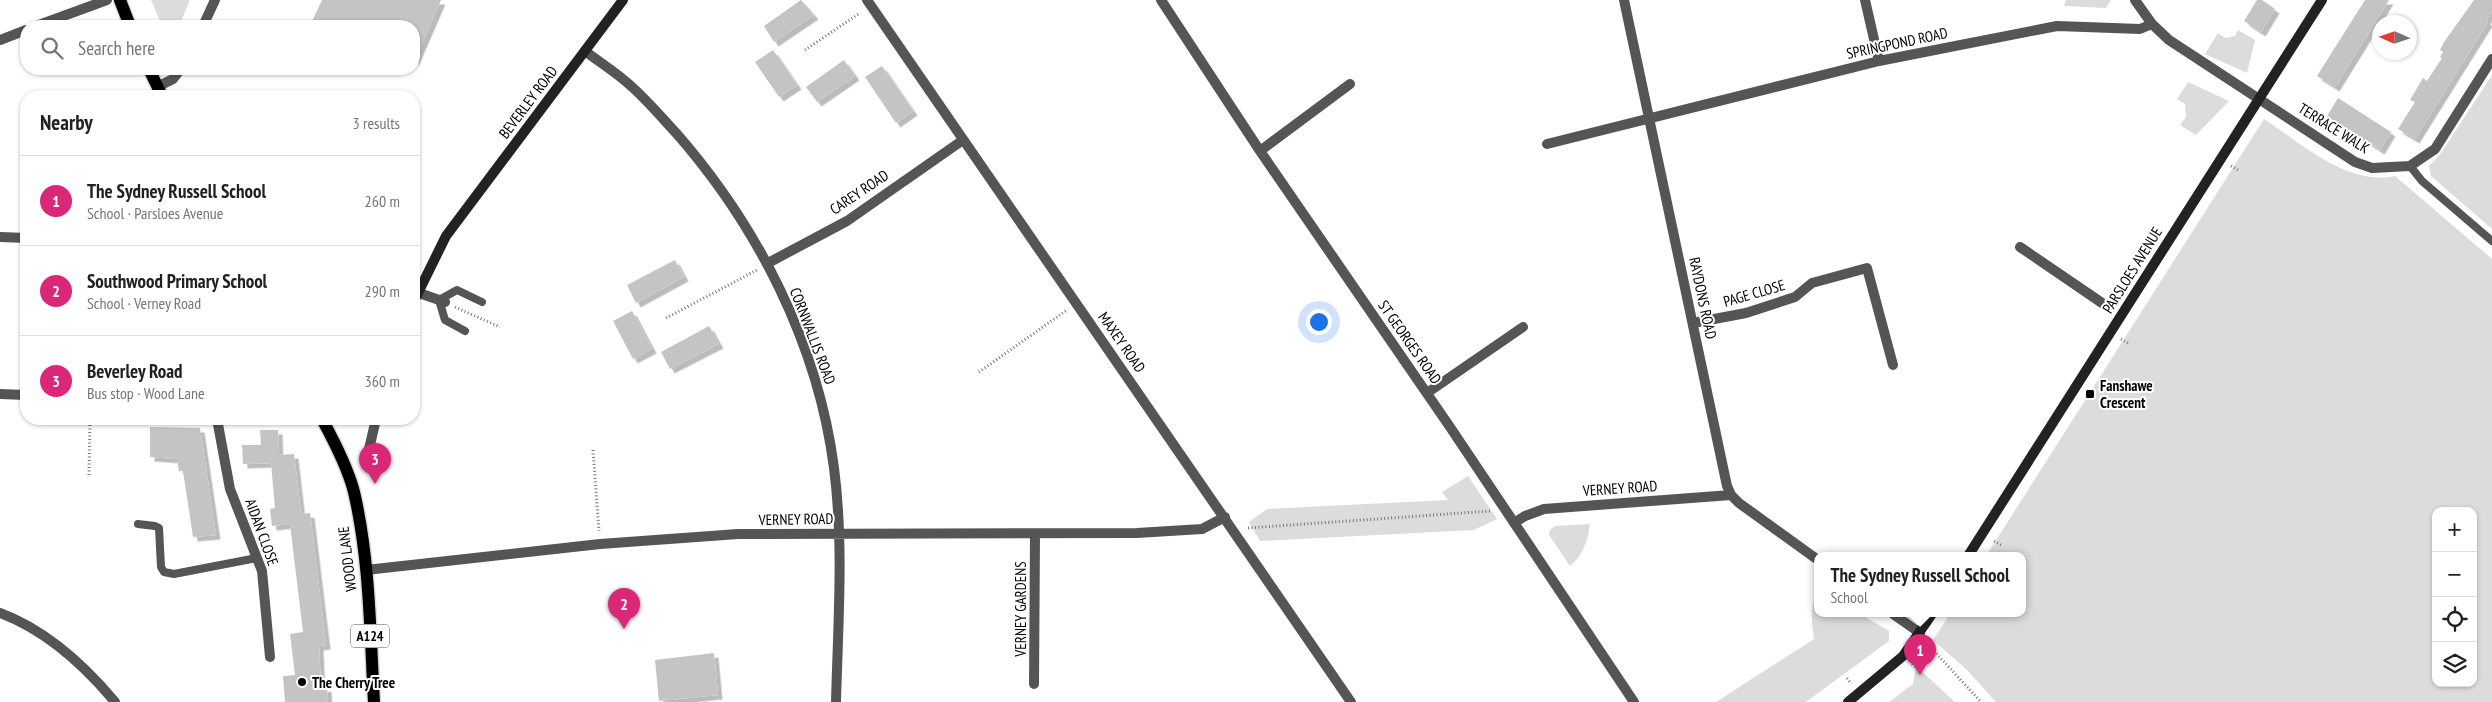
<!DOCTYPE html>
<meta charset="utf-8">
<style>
:root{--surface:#fff;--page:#f6f6f6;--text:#202124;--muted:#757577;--line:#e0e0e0;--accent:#db2777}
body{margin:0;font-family:"PT Sans Narrow",sans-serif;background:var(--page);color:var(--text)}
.controls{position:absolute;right:15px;bottom:15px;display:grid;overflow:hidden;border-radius:10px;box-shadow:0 1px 4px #0004}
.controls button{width:45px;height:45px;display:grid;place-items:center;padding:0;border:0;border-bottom:1px solid var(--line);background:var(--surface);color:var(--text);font:25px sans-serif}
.compass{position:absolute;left:2372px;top:15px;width:45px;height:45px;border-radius:50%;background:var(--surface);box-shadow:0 1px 4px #0004;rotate:273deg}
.you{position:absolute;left:1318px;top:321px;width:18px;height:18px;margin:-12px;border:4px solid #fff;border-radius:50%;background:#1a73e8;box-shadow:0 0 0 8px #1a73e833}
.badge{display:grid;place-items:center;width:32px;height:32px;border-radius:50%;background:var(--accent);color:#fff;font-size:16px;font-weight:700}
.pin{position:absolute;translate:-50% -41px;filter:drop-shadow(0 1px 2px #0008)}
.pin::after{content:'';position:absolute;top:26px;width:18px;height:15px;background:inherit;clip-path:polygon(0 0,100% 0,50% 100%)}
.popup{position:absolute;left:1814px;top:552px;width:212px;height:65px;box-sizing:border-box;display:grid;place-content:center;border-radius:10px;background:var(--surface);filter:drop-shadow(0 1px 4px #0005);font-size:16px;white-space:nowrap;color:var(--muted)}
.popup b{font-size:19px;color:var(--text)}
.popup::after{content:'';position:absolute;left:50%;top:100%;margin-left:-10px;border:10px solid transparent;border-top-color:var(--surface)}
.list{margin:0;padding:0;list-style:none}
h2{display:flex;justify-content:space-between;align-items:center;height:65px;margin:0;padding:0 20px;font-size:21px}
h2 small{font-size:16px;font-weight:400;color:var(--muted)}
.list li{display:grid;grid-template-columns:32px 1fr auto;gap:15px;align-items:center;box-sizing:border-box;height:90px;padding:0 20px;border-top:1px solid var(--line)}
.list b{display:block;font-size:19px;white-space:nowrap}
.list p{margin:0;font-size:16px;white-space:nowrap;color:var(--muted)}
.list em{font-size:16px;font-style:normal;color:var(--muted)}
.icon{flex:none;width:28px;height:28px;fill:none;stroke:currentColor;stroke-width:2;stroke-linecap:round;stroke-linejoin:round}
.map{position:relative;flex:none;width:2492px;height:702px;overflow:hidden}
.search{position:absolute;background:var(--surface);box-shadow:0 1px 4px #0004;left:20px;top:20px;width:400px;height:55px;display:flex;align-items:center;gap:12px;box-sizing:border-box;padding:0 18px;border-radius:20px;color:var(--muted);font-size:19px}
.panel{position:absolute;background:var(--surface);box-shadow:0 1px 4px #0004;left:20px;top:90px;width:400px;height:335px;border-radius:20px}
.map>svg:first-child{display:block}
.green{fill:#dcdcdc;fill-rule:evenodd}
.building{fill:#c4c4c4;filter:url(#shadow)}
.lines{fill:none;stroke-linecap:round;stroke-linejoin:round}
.primary-casing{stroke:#dbdbdb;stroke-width:15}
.path{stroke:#777;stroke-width:3;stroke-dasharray:1 2.5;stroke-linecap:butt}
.lane{stroke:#555;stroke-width:8}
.street{stroke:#555;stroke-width:10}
.secondary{stroke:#222;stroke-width:10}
.primary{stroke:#000;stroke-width:12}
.poi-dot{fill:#000;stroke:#fff;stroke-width:2}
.labels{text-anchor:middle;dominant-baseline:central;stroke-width:4;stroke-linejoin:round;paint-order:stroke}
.shield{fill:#fff;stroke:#4c4c4c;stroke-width:1}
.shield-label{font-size:14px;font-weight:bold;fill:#000}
.street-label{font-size:15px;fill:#000;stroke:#fff}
.poi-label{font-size:15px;font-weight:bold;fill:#000;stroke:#fff;text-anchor:start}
</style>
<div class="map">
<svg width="2492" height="702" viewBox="0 0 2492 702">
<defs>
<filter id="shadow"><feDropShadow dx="4.5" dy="4.5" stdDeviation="0" flood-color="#0004"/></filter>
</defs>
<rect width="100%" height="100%" fill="#fff"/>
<path class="green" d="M151 0H190L179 26H162Z
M2066 0H2111L2106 8 2064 6Z
M2238 30 2255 40 2247 73 2205 54 2218 33 2225 38 2235 36Z
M2492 75V229L2431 176 2429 166 2441 153Z
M2188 82 2229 101 2196 135 2180 125 2186 117 2185 104 2177 99Z
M2264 119C2302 144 2347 186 2395 176L2492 259V702H1996L1966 669 1933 640 1950 614H2022V556H1986ZM2436 511H2473V683H2436Z
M1468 476 1497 519 1474 530 1260 541 1249 522 1267 509 1448 500 1442 492Z
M1590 524C1588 541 1583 555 1570 566L1549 535 1550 530 1555 526Z
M1817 593 1818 614H1860L1889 631V641L1806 702H1716L1814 639C1812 622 1809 609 1817 593Z
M1916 666 1955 702H1889L1913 684Z"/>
<path class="building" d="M322 0H441L414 62V26H371L357 20 354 26H310Z
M801 0 814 15 774 42 764 26Z
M2257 0H2262L2275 9 2261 32 2244 21Z
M2365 0H2389L2335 87 2317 76Z
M2474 0H2492V10L2486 20 2488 22 2415 139 2398 129 2415 102 2410 100 2423 78 2427 81 2442 58 2440 57 2443 52 2440 50 2444 42Z
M773 50 797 85 779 97 755 62Z
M844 60 855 76 817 102 806 87Z
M882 66 913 111 896 123 865 77Z
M2338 98 2391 132 2380 150 2327 116Z
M675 260 684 277 636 303 627 285Z
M632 311 652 349 633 359 613 321Z
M709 326 719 344 670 369 661 352Z
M150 427 200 428 216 535 193 537 183 471H179L177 459 150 457Z
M260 430H278L279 455 294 454 301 514 310 513 326 645 319 646 321 688 327 687 328 702H285L283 676 295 675 290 634 303 632 290 524 272 526 270 509 275 508 271 463 243 464 242 445H261Z
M714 653 718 695 659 701 655 660Z"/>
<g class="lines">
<g class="primary-casing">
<path id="primary" d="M120 0 130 26
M149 69 162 96
M322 419C334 441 348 468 354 492 370 561 370 632 374 702"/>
</g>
<path class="path" d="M805 50 860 13
M2231 166 2238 170
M455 307 500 327
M666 318 757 270
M2121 339 2128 343
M979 372 1067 310
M593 450 599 531
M89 475 90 419
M1248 528 1491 511
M1994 541 2001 545
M1934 651 1981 702
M1912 664 1919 670
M1847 678 1851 684"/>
<path class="lane" d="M2410 166 2422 181 2492 241
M465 331 445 320 439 300 457 290 482 302
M138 524 155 526 159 528 161 567 164 572 174 574 257 558"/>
<path class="street" d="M867 0 1351 702
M1161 0 1260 151 1450 427 1634 702
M1624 0 1727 486 1731 495 1739 503 1818 560
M1865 0 1879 61
M2135 0 2152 24 2169 40 2355 162 2372 168 2410 166 2435 149 2492 59
M36 26 107 0
M203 26 215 0
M0 40 26 30
M585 51C598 61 612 70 624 80 644 96 660 116 677 134 758 227 818 344 834 468 844 545 838 624 836 702
M157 87 173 79 181 69
M1547 144 1879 61 2057 26 2140 29 2152 24
M1260 151 1350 84
M0 237 26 238
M2020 247 2105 305
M768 263 847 221 963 140
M419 293 445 302
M1693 323 1746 313 1795 297 1812 283 1867 268 1893 365
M1427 393 1523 327
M0 394 26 395
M217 419 230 489 262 571 270 657
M369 449 376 419
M1514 523 1525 516 1544 509 1731 495
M366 570 600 544 738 534 1137 533 1202 529 1225 517
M0 613C46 630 84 665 115 702
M1893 614 1920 633
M1034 684 1035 535"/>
<path class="secondary" d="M414 301 446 236 623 0
M1968 556 2322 0
M1848 702 1903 656 1932 614"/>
<use href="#primary" class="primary"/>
</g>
<g class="poi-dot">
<rect x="2085" y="389" width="10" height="10" rx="2.5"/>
<circle cx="302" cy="682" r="5"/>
</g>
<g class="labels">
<rect class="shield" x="351" y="624.5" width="38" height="23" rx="4"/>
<g class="shield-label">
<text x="370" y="636">A124</text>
</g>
<g class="street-label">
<text transform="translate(1897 43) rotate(-12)">SPRINGPOND ROAD</text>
<text transform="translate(528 102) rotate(-53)">BEVERLEY ROAD</text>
<text transform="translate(2334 128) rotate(32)">TERRACE WALK</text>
<text transform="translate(859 192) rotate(-34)">CAREY ROAD</text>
<text transform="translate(2132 270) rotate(-58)">PARSLOES AVENUE</text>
<text transform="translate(1754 293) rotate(-16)">PAGE CLOSE</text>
<text transform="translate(1703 298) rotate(78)">RAYDONS ROAD</text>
<text transform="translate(813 336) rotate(69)">CORNWALLIS ROAD</text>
<text transform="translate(1122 342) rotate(55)">MAXEY ROAD</text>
<text transform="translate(1410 342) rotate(55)">ST GEORGES ROAD</text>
<text transform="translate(1620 488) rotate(-4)">VERNEY ROAD</text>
<text transform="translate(796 519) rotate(-1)">VERNEY ROAD</text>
<text transform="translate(262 532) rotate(70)">AIDAN CLOSE</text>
<text transform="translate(347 559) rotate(-97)">WOOD LANE</text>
<text transform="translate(1020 609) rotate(-90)">VERNEY GARDENS</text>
</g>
<g class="poi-label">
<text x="2100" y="385">Fanshawe<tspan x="2100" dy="17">Crescent</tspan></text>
<text x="312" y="682">The Cherry Tree</text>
</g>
</g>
</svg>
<div class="controls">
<button>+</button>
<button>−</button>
<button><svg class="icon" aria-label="locate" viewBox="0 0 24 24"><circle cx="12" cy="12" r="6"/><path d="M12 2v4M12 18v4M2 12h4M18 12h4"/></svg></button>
<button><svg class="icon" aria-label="layers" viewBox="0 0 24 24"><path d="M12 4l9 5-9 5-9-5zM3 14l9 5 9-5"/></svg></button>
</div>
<svg class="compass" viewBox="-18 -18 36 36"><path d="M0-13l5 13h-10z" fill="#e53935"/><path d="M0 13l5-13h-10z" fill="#757577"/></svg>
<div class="you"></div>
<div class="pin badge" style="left:1920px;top:675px">1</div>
<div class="popup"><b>The Sydney Russell School</b>School</div>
<div class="pin badge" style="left:624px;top:629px">2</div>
<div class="pin badge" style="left:375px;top:484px">3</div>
<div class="search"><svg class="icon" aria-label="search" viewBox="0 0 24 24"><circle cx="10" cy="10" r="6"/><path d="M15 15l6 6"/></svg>Search here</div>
<section class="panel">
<h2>Nearby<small>3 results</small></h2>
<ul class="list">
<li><span class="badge">1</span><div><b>The Sydney Russell School</b><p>School · Parsloes Avenue</p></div><em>260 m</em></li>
<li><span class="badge">2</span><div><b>Southwood Primary School</b><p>School · Verney Road</p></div><em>290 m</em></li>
<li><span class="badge">3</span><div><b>Beverley Road</b><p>Bus stop · Wood Lane</p></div><em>360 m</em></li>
</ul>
</section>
</div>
